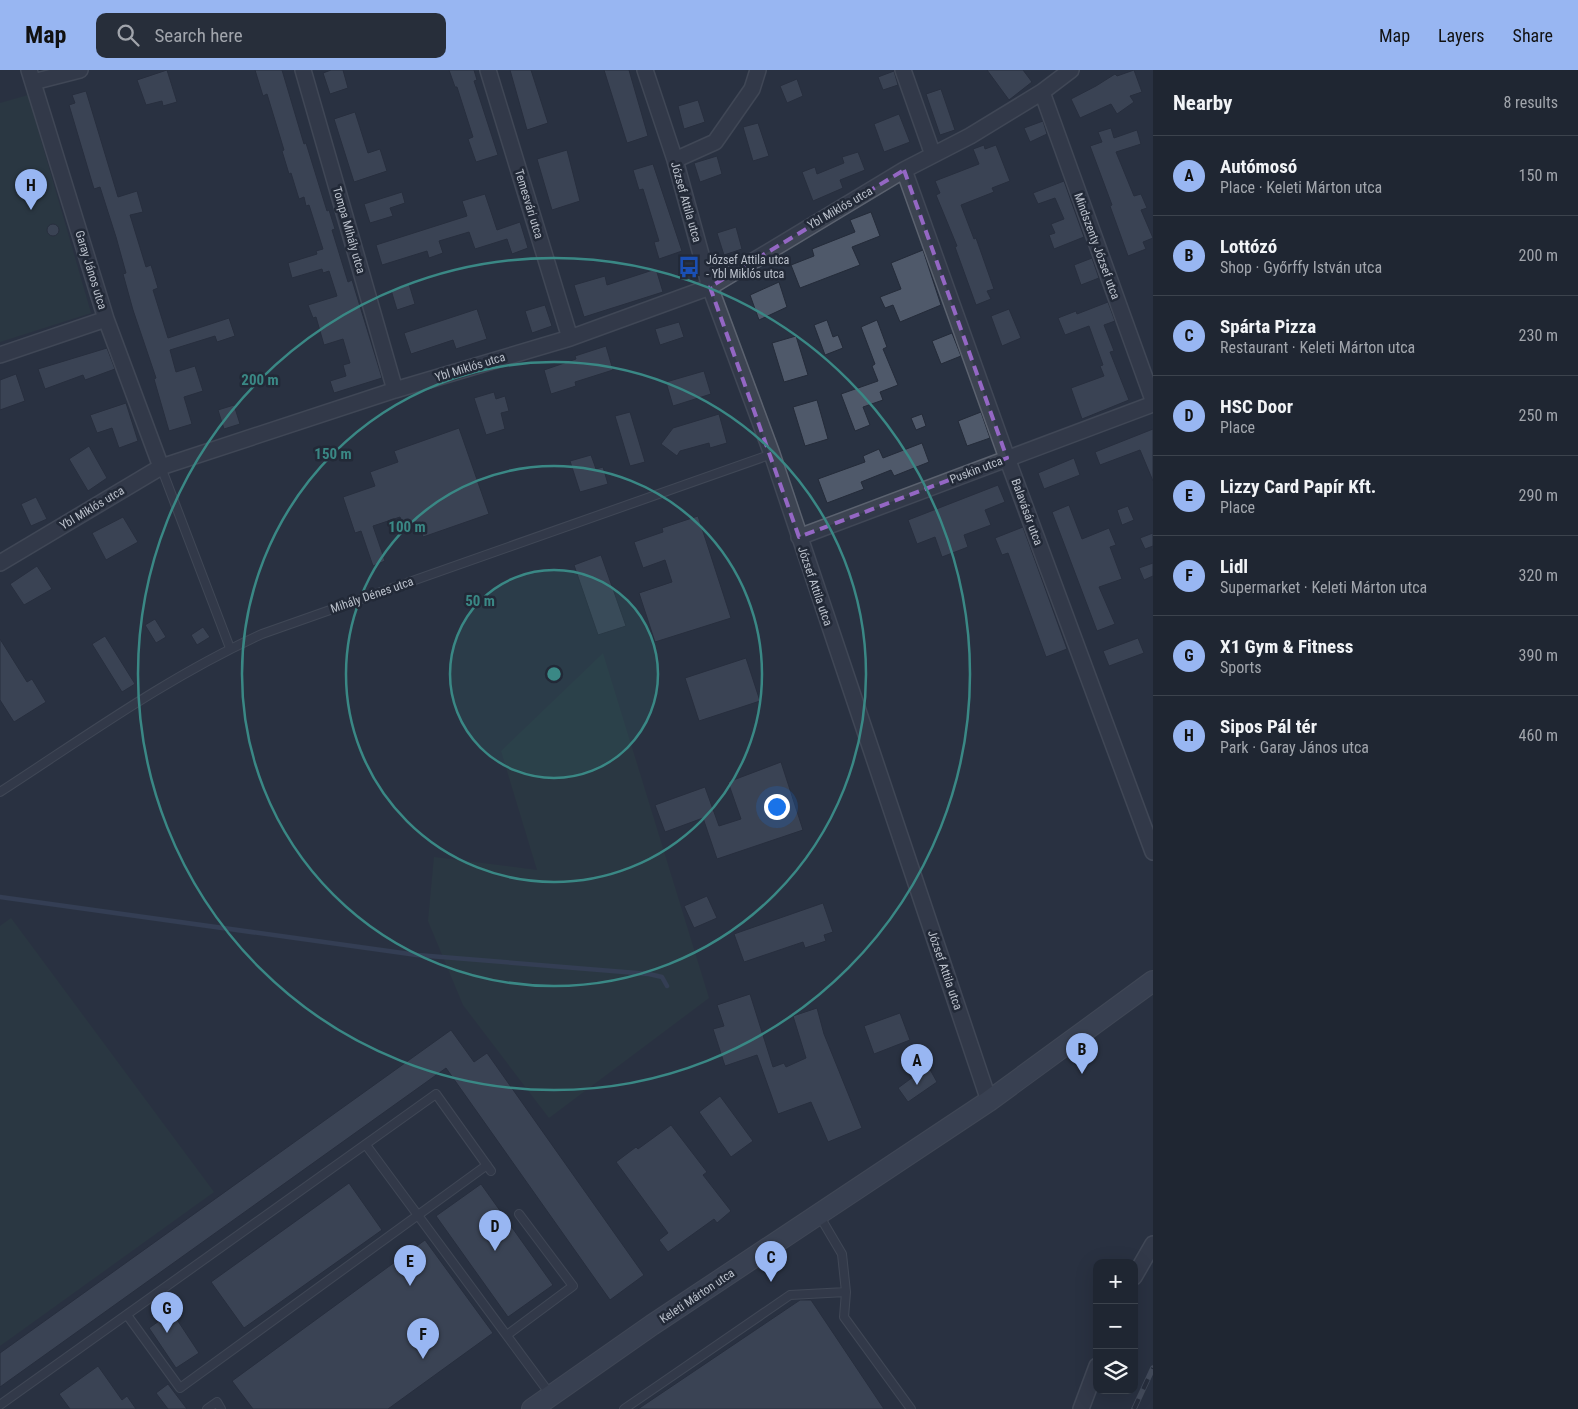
<!DOCTYPE html>
<meta charset="utf-8">
<style>
:root{--surface:#1f2632;--page:#272e3a;--text:#f1f3f6;--muted:#a1a5ac;--line:#3c434d;--accent:#98b6f2}
body{margin:0;font-family:"Roboto Condensed",sans-serif;background:var(--page);color:var(--text)}
.controls{position:absolute;right:15px;bottom:15px;display:grid;overflow:hidden;border-radius:10px;box-shadow:0 5px 20px #0002}
.controls button{width:45px;height:45px;display:grid;place-items:center;padding:0;border:0;border-bottom:1px solid var(--line);background:var(--surface);color:var(--text);font:25px sans-serif}
.you{position:absolute;left:776px;top:736px;width:18px;height:18px;margin:-12px;border:4px solid #fff;border-radius:50%;background:#1a73e8;box-shadow:0 0 0 8px #1a73e833}
.badge{display:grid;place-items:center;width:32px;height:32px;border-radius:50%;background:var(--accent);color:#111;font-size:16px;font-weight:700}
.pin{position:absolute;translate:-50% -41px;filter:drop-shadow(0 1px 2px #0008)}
.pin::after{content:'';position:absolute;top:26px;width:18px;height:15px;background:inherit;clip-path:polygon(0 0,100% 0,50% 100%)}
.list{margin:0;padding:0;list-style:none}
h2{display:flex;justify-content:space-between;align-items:center;height:65px;margin:0;padding:0 20px;font-size:21px}
h2 small{font-size:16px;font-weight:400;color:var(--muted)}
.list li{display:grid;grid-template-columns:32px 1fr auto;gap:15px;align-items:center;box-sizing:border-box;height:80px;padding:0 20px;border-top:1px solid var(--line)}
.list b{display:block;font-size:19px;white-space:nowrap}
.list p{margin:0;font-size:16px;white-space:nowrap;color:var(--muted)}
.list em{font-size:16px;font-style:normal;color:var(--muted)}
.icon{flex:none;width:28px;height:28px;fill:none;stroke:currentColor;stroke-width:2;stroke-linecap:round;stroke-linejoin:round}
.map{position:relative;flex:none;width:1153px;height:1339px;overflow:hidden}
header{display:flex;align-items:center;gap:30px;box-sizing:border-box;height:70px;padding:0 25px;background:var(--accent);color:#111}
header strong{font-size:24px}
nav{display:flex;gap:28px;margin-inline-start:auto;font-size:18px}
.search{width:350px;height:45px;background:var(--page);display:flex;align-items:center;gap:12px;box-sizing:border-box;padding:0 18px;border-radius:10px;color:var(--muted);font-size:19px}
main{display:flex}
aside{flex:1;background:var(--surface)}
.map>svg:first-child{display:block}
.green{fill:#2b3f43}
.lines{fill:none;stroke-linecap:round;stroke-linejoin:round}
.stream{stroke:#404f6a;stroke-width:4.5}
.building{fill:#4f596a;stroke:#242b39}
.lane-casing{stroke:#5b626f;stroke-width:10}
.street-casing{stroke:#5b626f;stroke-width:18}
.secondary-casing{stroke:#5b626f;stroke-width:22}
.lane{stroke:#3d4452;stroke-width:8}
.street{stroke:#3d4452;stroke-width:15}
.secondary{stroke:#4b5364;stroke-width:20}
.rail-casing{stroke:#5f6878;stroke-width:5.5}
.rail{stroke:#222937;stroke-width:4;stroke-dasharray:11;stroke-linecap:butt}
.marked{fill:none;stroke:#9467c4;stroke-width:4;stroke-dasharray:10 6;stroke-linejoin:round}
.ring{fill:none;stroke:#3a8885;stroke-width:2.5}
.labels{text-anchor:middle;dominant-baseline:central;stroke-width:5;stroke-linejoin:round;paint-order:stroke}
.street-label{font-size:12px;fill:#bac0cb;stroke:#222937}
.poi-label{font-size:12px;fill:#bac0cb;stroke:#222937;text-anchor:start}
.centre{fill:#3a8885;stroke:#222937;stroke-width:2.5}
.ring-label{font-size:15px;text-anchor:middle;font-weight:bold;fill:#3a8885;stroke:#222937;stroke-width:5;stroke-linejoin:round;paint-order:stroke}
</style>
<header>
<strong>Map</strong>
<div class="search"><svg class="icon" aria-label="search" viewBox="0 0 24 24"><circle cx="10" cy="10" r="6"/><path d="M15 15l6 6"/></svg>Search here</div>
<nav><a>Map</a><a>Layers</a><a>Share</a></nav>
</header>
<main>
<div class="map">
<svg width="1153" height="1339" viewBox="0 0 1153 1339">
<rect width="100%" height="100%" fill="#293242"/>
<path class="green" d="M28 25 91 243 0 272V33Z
M603 583 709 928 549 1048 463 935 428 851 434 787 537 800 501 681Z
M11 848 214 1122 0 1276V856Z"/>
<g class="lines">
<path class="stream" d="M0 827 417 885 649 904 662 907 667 916"/>
</g>
<path class="building" d="M167 0 177 32 163 36 162 31 146 35 137 10Z
M255 0H282L304 74 306 73 327 141 329 140 335 159 332 160 348 212 352 210 382 308 334 323 330 311 346 306 343 295 350 293 343 269 324 275 316 247 313 248 308 235 337 226 329 201 323 203 322 199 292 208 288 193 317 184 316 181 323 179 309 135 306 136 304 127 299 129 291 103 289 104 282 81 284 80 267 24 263 26Z
M331 0H343L348 18 330 24 323 3Z
M449 0H474L477 10 474 11 498 85 476 92 468 69 473 67 457 17H455Z
M510 0H531L548 53 527 60Z
M604 0H629L648 66 627 73Z
M987 0H1023L1032 12 1009 30Z
M1134 0 1142 22 1130 26 1134 32 1117 44 1111 34 1080 48 1071 29 1096 16 1115 4 1117 6Z
M894 1 898 15 883 20 878 7Z
M797 9 803 26 787 33 780 16Z
M941 19 955 60 940 65 926 24Z
M86 21 118 127 137 121 143 142 130 145 146 197 151 195 158 218 153 220 168 268 229 248 235 266 217 272 215 266 170 280 176 302 195 296 203 321 184 327 192 354 169 361 154 309 156 308 133 240 123 204 126 203 116 167 100 117 94 119 69 35 75 33 72 25Z
M698 30 705 52 684 59 678 36Z
M355 42 368 83 380 79 387 101 354 112 334 49Z
M899 44 910 72 884 82 874 54Z
M1043 51 1047 64 1030 72 1024 58Z
M758 53 769 86 753 91 743 57Z
M1111 58 1114 68 1137 60 1141 74 1116 82 1134 126 1141 124 1147 138 1141 140 1153 168 1143 172 1146 179 1128 186 1110 136 1112 135 1090 76 1102 72 1098 62Z
M984 75 985 79 996 75 1010 111 992 118 994 122 961 135 974 169 976 168 994 219 987 221 991 229 976 235 955 177 957 176 936 125 940 123 935 111 979 94 973 79Z
M567 80 580 131 552 140 537 89Z
M858 82 865 100 840 110 843 118 813 131 802 102 815 97 817 104 844 93 842 87Z
M717 86 722 104 700 112 694 93Z
M653 94 682 181 659 189 654 172 659 171 643 119 639 120 633 100Z
M1064 111 1084 167 1054 179 1049 165 1055 163 1051 154 1064 149 1055 128 1038 134 1033 123Z
M402 122 405 133 390 138 393 146 370 153 364 134Z
M485 124 497 160 520 152 528 178 512 184 507 169 475 179 469 162 439 171 443 183 429 188 427 181 382 195 376 175 467 146 462 131Z
M871 142 880 166 852 177 860 195 800 218 791 195 814 186 812 179 855 162 850 150Z
M47 160a6 6 0 1 1 12 0a6 6 0 1 1-12 0Z
M736 157 742 179 724 185 717 163Z
M923 180 941 235 900 252 893 235 885 238 880 227 901 219 891 193Z
M1092 188 1099 208 1081 215 1074 195Z
M656 199 663 222 584 247 574 215 605 206 607 215Z
M779 212 787 237 759 250 750 225Z
M409 214 415 234 397 240 391 220Z
M1108 232 1115 251 1104 255 1114 281 1110 282 1129 330 1082 349 1071 318 1104 306 1100 296 1103 295 1089 256 1065 265 1058 248 1076 241 1077 244Z
M545 235 552 256 532 263 525 241Z
M477 239 487 269 456 279 453 270 411 284 404 263Z
M1009 239 1021 268 1002 276 991 246Z
M827 250 833 267 838 265 843 278 825 285 814 255Z
M877 250 887 277 883 279 898 315 880 322 883 330 863 337 870 355 855 361 841 324 878 311 872 296 875 294 861 257Z
M679 252 684 267 660 275 655 259Z
M952 263 961 286 941 294 932 271Z
M796 266 808 305 784 312 772 273Z
M606 276 613 300 575 312 576 316 551 324 544 300 576 289 575 286Z
M107 278 115 299 85 310 83 305 45 319 38 299Z
M704 301 711 324 673 336 666 312Z
M16 304 25 331 0 340V310Z
M494 322 496 329 505 326 509 341 501 343 505 359 486 365 474 328Z
M817 330 828 369 805 376 793 337Z
M126 333 138 371 119 378 112 358 97 363 90 345Z
M234 335 240 354 224 359 218 340Z
M630 342 645 392 630 396 615 346Z
M981 342 990 368 967 376 958 351Z
M719 344 727 373 710 378 709 373 680 381 677 386 661 374 673 358Z
M922 344 926 356 916 360 911 348Z
M459 358 489 444 423 467 420 458 406 463 400 447 373 456 385 491 373 496 361 461 355 463 343 427 375 416 370 402 398 392 394 381Z
M1153 359V411L1140 380 1100 395 1095 382Z
M922 373 929 392 894 406 891 400 861 412 864 419 827 433 818 409 865 392 863 386 879 379 883 388Z
M89 376 107 408 88 421 69 389Z
M591 385 596 399 603 397 608 414 580 422 570 391Z
M1074 388 1080 405 1044 419 1038 403Z
M998 415 1005 432 985 440 991 455 964 465 968 477 942 487 935 467 917 474 908 450Z
M36 427 47 449 31 456 21 434Z
M1069 435 1082 469 1109 458 1116 475 1110 477 1122 509 1099 517 1115 554 1097 561 1052 442Z
M1128 436 1134 450 1122 455 1117 440Z
M698 446 731 548 655 572 639 523 672 512 665 490 643 498 634 472 663 462 662 458Z
M123 447 138 472 106 490 92 463Z
M1023 457 1067 579 1046 587 1008 483 1002 485 995 468Z
M1153 463V476L1145 479 1140 468Z
M601 485 626 556 598 565 574 495Z
M1153 493V506L1144 510 1139 498Z
M37 496 52 519 24 535 10 514Z
M155 549 166 567 156 573 145 555Z
M203 557 210 567 197 575 191 565Z
M105 566 135 614 122 622 92 574Z
M1138 568 1144 583 1109 596 1103 581Z
M0 569 27 612 32 609 46 632 14 652 0 630Z
M746 588 760 631 699 651 685 608Z
M781 692 803 760 717 789 703 748 665 762 655 735 705 717 719 756 741 749 728 712Z
M707 826 717 848 694 858 684 836Z
M823 833 833 862 824 865 826 871 805 878 803 872 744 892 734 864Z
M750 924 773 997 784 993 786 997 806 988 793 946 817 938 824 964 862 1058 828 1072 811 1032 778 1044 757 985 725 996 713 959 724 956 717 935Z
M900 943 910 970 874 984 864 956Z
M451 960 474 992 487 983 644 1205 610 1230 446 998 0 1317V1283Z
M928 996 937 1012 908 1032 898 1018Z
M720 1026 753 1071 731 1087 699 1042Z
M671 1055 707 1102 703 1105 731 1141 717 1153 714 1149 668 1182 659 1170 668 1163 616 1092 636 1077 638 1079Z
M349 1113 382 1160 244 1258 211 1212Z
M481 1114 553 1215 508 1247 436 1146Z
M425 1170 493 1263 388 1339H253L232 1311Z
M800 1230H811L884 1339H638Z
M172 1242 199 1283 176 1298 149 1258Z
M98 1296 122 1330 127 1326 136 1339H70L59 1324Z
M168 1314 187 1339H168L156 1323Z"/>
<g class="lines">
<g class="lane-casing">
<path id="lane" d="M161 397 230 578
M0 722C85 667 169 606 262 564L772 384
M366 1075 550 1324
M819 1145 842 1184 846 1222 844 1247 911 1339
M127 1245 180 1318 487 1095
M507 1265 573 1216 519 1144
M0 1335 436 1024 491 1101
M207 1339 217 1332 221 1339
M624 1339 790 1225 846 1222"/>
</g>
<g class="street-casing">
<path id="street" d="M29 0 106 249 161 397
M303 0 395 320
M488 0 570 268
M645 0 675 90 710 217 772 384 989 1031
M903 0 933 85
M33 12 80 0
M1042 22 1153 330
M675 90 715 72 752 19 758 0
M904 100 1007 388 1153 782
M0 285 106 249
M799 467 1153 334
M0 493 161 397 395 320 570 268 710 217 904 100 970 66 1042 22 1071 0
M1134 1207 1153 1174
M1081 1339 1097 1296"/>
</g>
<g class="secondary-casing">
<path id="secondary" d="M532 1339 652 1255 989 1031 1153 911"/>
</g>
<use href="#lane" class="lane"/>
<use href="#street" class="street"/>
<use href="#secondary" class="secondary"/>
<g class="rail-casing">
<path id="rail" d="M1134 1339 1153 1298"/>
</g>
<use href="#rail" class="rail"/>
</g>
<path d="M0 0H1153V1339H0ZM904 100 1007 388 799 467 710 217Z" fill="#293242" fill-opacity=".55" fill-rule="evenodd"/>
<path class="marked" d="M904 100 1007 388 799 467 710 217Z"/>
<circle cx="554" cy="604" r="104" fill="#3a8885" fill-opacity=".12"/>
<g class="ring">
<circle cx="554" cy="604" r="104"/>
<circle cx="554" cy="604" r="208"/>
<circle cx="554" cy="604" r="312"/>
<circle cx="554" cy="604" r="416"/>
</g>
<defs>
<g id="bus-bare" transform="scale(1.725)"><path d="M-5-6H5V4H4V6H2V4H-2V6H-4V4H-5ZM-3.5-4V0h7V-4ZM-3.5 1.2v1.5H-2V1.2ZM2 1.2v1.5H3.5V1.2Z" fill="#1a4fb4" stroke="#222937" stroke-width="2.5" paint-order="stroke"/></g>
</defs>
<g fill-rule="evenodd">
<use href="#bus-bare" x="689" y="197"/>
</g>
<g class="labels">
<g class="street-label">
<text transform="translate(686 132) rotate(74)">József Attila utca</text>
<text transform="translate(529 134) rotate(73)">Temesvári utca</text>
<text transform="translate(840 138) rotate(-30)">Ybl Miklós utca</text>
<text transform="translate(349 160) rotate(74)">Tompa Mihály utca</text>
<text transform="translate(1097 176) rotate(70)">Mindszenty József utca</text>
<text transform="translate(91 200) rotate(73)">Garay János utca</text>
<text transform="translate(470 297) rotate(-17)">Ybl Miklós utca</text>
<text transform="translate(976 400) rotate(-21)">Puskin utca</text>
<text transform="translate(92 438) rotate(-31)">Ybl Miklós utca</text>
<text transform="translate(1027 442) rotate(70)">Balavásár utca</text>
<text transform="translate(815 516) rotate(71)">József Attila utca</text>
<text transform="translate(372 525) rotate(-19)">Mihály Dénes utca</text>
<text transform="translate(945 900) rotate(71)">József Attila utca</text>
<text transform="translate(697 1226) rotate(-34)">Keleti Márton utca</text>
</g>
<g class="poi-label">
<text x="706" y="190">József Attila utca<tspan x="706" dy="14">- Ybl Miklós utca</tspan></text>
</g>
</g>
<circle cx="554" cy="604" r="8" class="centre"/>
<g class="ring-label">
<text x="260" y="315">200 m</text>
<text x="333" y="389">150 m</text>
<text x="407" y="462">100 m</text>
<text x="480" y="536">50 m</text>
</g>
</svg>
<div class="controls">
<button>+</button>
<button>−</button>
<button><svg class="icon" aria-label="layers" viewBox="0 0 24 24"><path d="M12 4l9 5-9 5-9-5zM3 14l9 5 9-5"/></svg></button>
</div>
<div class="you"></div>
<div class="pin badge" style="left:917px;top:1015px">A</div>
<div class="pin badge" style="left:1082px;top:1004px">B</div>
<div class="pin badge" style="left:771px;top:1212px">C</div>
<div class="pin badge" style="left:495px;top:1181px">D</div>
<div class="pin badge" style="left:410px;top:1216px">E</div>
<div class="pin badge" style="left:423px;top:1289px">F</div>
<div class="pin badge" style="left:167px;top:1263px">G</div>
<div class="pin badge" style="left:31px;top:140px">H</div>
</div>
<aside>
<h2>Nearby<small>8 results</small></h2>
<ul class="list">
<li><span class="badge">A</span><div><b>Autómosó</b><p>Place · Keleti Márton utca</p></div><em>150 m</em></li>
<li><span class="badge">B</span><div><b>Lottózó</b><p>Shop · Győrffy István utca</p></div><em>200 m</em></li>
<li><span class="badge">C</span><div><b>Spárta Pizza</b><p>Restaurant · Keleti Márton utca</p></div><em>230 m</em></li>
<li><span class="badge">D</span><div><b>HSC Door</b><p>Place</p></div><em>250 m</em></li>
<li><span class="badge">E</span><div><b>Lizzy Card Papír Kft.</b><p>Place</p></div><em>290 m</em></li>
<li><span class="badge">F</span><div><b>Lidl</b><p>Supermarket · Keleti Márton utca</p></div><em>320 m</em></li>
<li><span class="badge">G</span><div><b>X1 Gym &amp; Fitness</b><p>Sports</p></div><em>390 m</em></li>
<li><span class="badge">H</span><div><b>Sipos Pál tér</b><p>Park · Garay János utca</p></div><em>460 m</em></li>
</ul>
</aside>
</main>
